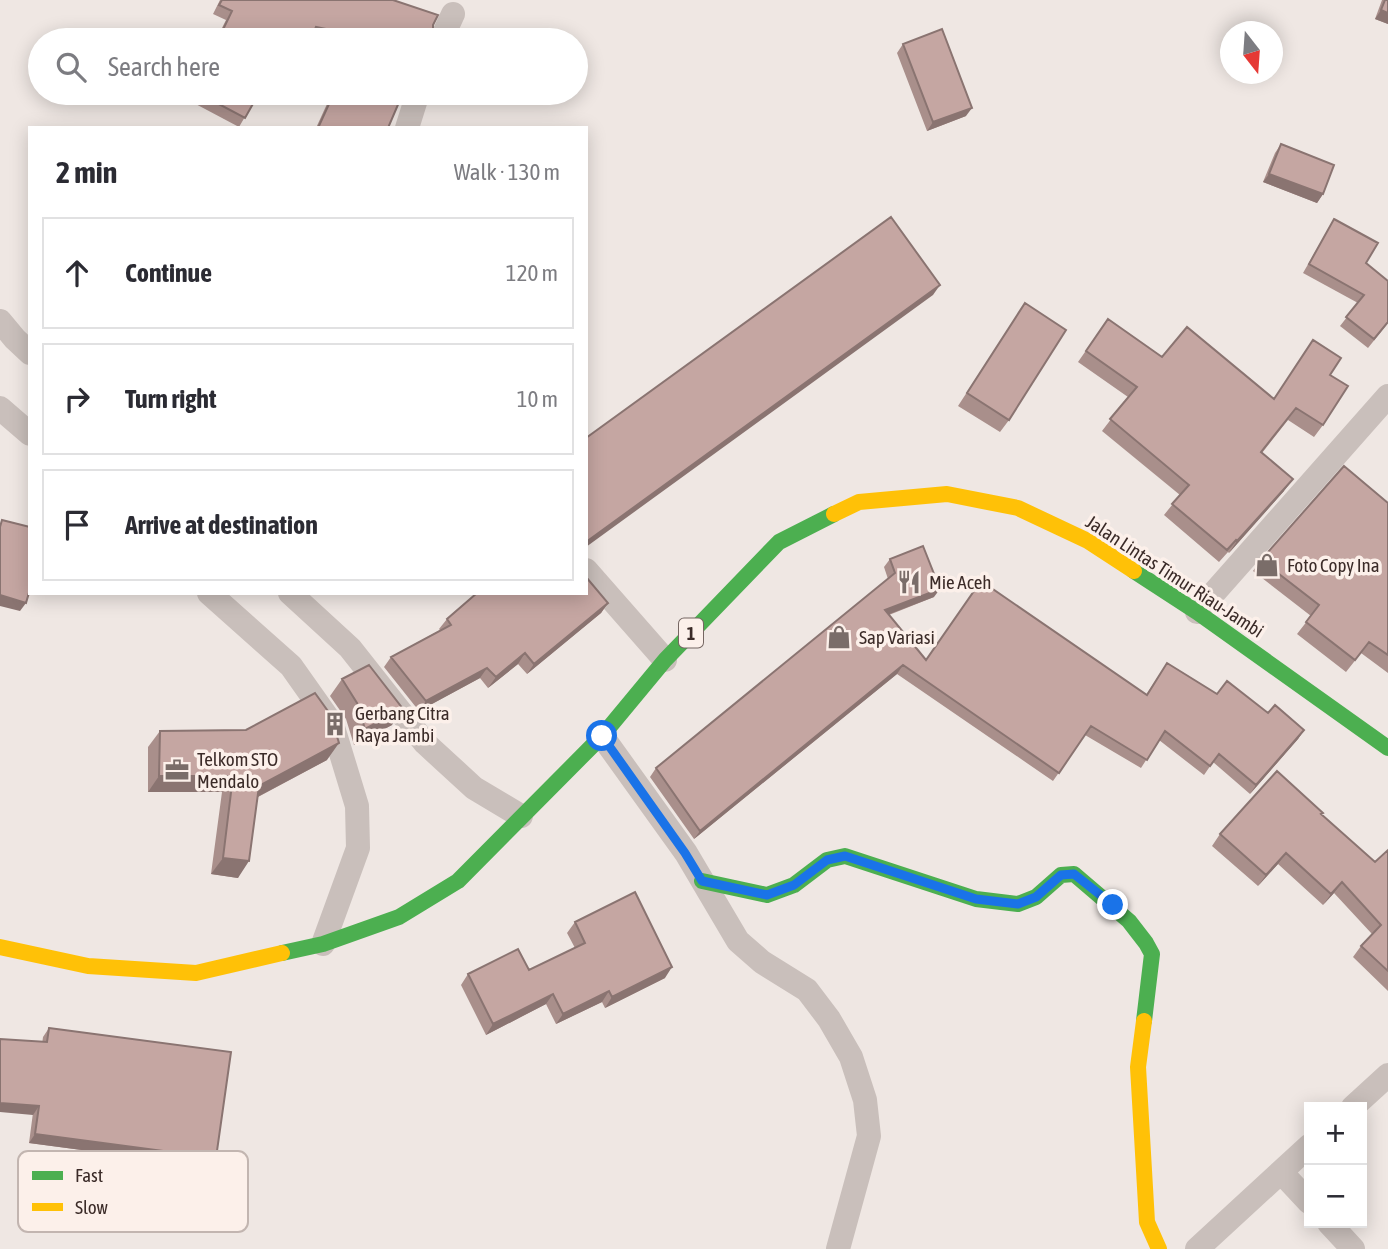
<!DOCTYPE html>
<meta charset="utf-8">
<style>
:root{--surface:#fff;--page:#f2f2f3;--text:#2b2b33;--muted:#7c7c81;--line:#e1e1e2}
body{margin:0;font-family:"Asap Condensed",sans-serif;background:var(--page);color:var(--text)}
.controls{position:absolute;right:21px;bottom:21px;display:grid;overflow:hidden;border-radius:0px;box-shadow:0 4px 18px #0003}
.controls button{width:63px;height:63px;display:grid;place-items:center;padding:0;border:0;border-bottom:2px solid var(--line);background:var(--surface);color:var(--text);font:35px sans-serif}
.compass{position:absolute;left:1220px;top:21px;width:63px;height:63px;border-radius:50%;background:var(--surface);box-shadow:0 4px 18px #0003;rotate:163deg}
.stop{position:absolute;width:21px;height:21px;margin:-16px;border:5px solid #1a73e8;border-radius:50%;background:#fff}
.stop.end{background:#1a73e8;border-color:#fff;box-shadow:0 2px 7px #0008}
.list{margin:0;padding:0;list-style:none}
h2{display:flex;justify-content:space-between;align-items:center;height:91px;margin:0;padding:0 28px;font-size:30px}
h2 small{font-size:23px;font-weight:400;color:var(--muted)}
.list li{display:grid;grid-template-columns:46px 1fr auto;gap:21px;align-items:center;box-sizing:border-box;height:112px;margin:0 14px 14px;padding:0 14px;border:2px solid var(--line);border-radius:0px}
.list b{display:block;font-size:26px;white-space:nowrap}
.list em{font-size:23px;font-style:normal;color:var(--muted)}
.icon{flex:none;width:38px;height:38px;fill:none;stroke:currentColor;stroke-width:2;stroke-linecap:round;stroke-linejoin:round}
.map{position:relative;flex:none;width:1388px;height:1249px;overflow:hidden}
.search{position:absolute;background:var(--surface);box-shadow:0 4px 18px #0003;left:28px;top:28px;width:560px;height:77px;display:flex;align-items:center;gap:18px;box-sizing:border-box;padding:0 24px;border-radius:38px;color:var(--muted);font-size:26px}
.panel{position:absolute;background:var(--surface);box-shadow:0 4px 18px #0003;left:28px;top:126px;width:560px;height:469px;border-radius:0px}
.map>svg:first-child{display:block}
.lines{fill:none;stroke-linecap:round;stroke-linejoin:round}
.street{stroke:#c9bfbb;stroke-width:24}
.fast{stroke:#4caf50;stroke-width:16}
.slow{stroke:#ffc107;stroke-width:16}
.wall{fill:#a98f8b}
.shaded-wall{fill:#8a7471}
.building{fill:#c5a6a2;stroke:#8a7471;stroke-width:2}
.route{stroke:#1a73e8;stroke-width:9}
.labels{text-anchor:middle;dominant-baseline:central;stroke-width:7;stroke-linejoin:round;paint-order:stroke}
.shield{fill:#fcf0ea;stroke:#756662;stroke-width:2}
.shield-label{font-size:18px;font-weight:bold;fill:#3b2b28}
.poi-label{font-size:19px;fill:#3b2b28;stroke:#fcf0ea;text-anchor:start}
.street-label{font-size:19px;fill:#3b2b28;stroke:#fcf0ea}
.key{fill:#fcf0ea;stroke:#c2b5b0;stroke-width:2}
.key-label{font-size:19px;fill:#3b2b28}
</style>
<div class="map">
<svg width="1388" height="1249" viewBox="0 0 1388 1249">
<rect width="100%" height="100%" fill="#efe7e3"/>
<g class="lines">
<path class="street" d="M441 40 453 14
M407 128 418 93
M0 321 15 339 30 353
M0 408 30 434
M586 570 665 660
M209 593 291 666 332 724 357 806 358 848 323 944
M290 593 350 648 425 743 474 788 521 816
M1197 612 1388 396
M602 736 686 853 738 941 762 962 807 990 829 1019 851 1057 865 1100 869 1136 838 1249
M1353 1107 1388 1075
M1281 1172 1309 1202
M1329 1223 1353 1249
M1197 1249 1309 1146"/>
<path class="fast" d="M1134 571 1197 612 1388 748
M702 881 767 895 794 885 827 860 845 856 976 899 1018 904 1036 897 1061 875 1074 874 1129 921 1146 943 1152 954 1144 1021
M282 953 323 944 399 917 458 881 602 736 665 660 779 542 834 514"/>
<path class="slow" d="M834 514 859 502 947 494 1018 508 1088 541 1134 571
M0 947 88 966 196 973 282 953
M1144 1021 1138 1067 1147 1222 1159 1249"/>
</g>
<path class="wall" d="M220 0H393L312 36 310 40H216L226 20 213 14Z
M1382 0H1388V24L1375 19Z
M903 44 966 116 927 131 897 53Z
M194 93H259L239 127 190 101Z
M332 93H354L361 96 363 93H403L388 128H316Z
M1281 144 1323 194 1317 203 1263 182 1275 153Z
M1334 219 1366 263 1388 323 1368 348 1340 326 1358 303 1303 273Z
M1025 303 1009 420 1000 432 958 406Z
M1108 319 1162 357 1274 398 1330 375 1323 425 1314 437 1288 420 1262 453 1284 491 1229 553 1228 552 1219 562 1164 515 1180 495 1102 431 1128 397 1078 362Z
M1388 503V673L1361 653 1346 672 1297 634 1311 616 1253 571 1261 560Z
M890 559 934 597 889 615 926 660 1146 695 1167 663 1217 694 1268 713 1304 730 1298 739 1250 794 1213 762 1204 775 1159 740 1141 768 1085 735 1053 781 897 674 694 839 650 777 656 768 888 579 884 567Z
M608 603 601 613 527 674 518 664 488 688 480 678 419 711 384 667 391 657 440 630 439 629 447 619Z
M342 679 392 725 354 745 346 719 330 696Z
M160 731 327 760 258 797 238 878 211 874 222 792H148V747Z
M1321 815 1375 862 1388 850V991L1353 957 1361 946 1372 934 1334 893 1323 905 1278 864 1258 886 1212 846 1220 834Z
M575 922 665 978 605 1008 602 1002 556 1024 546 1004 486 1035 461 985 468 974 529 970 575 948 567 933Z
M49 1028 216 1158 210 1167 29 1143 43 1037Z"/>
<path class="shaded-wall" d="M1381 10 1388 13V24L1375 19Z
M316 27 378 40H332L310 36Z
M972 108 966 116 927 131 933 122Z
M1269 174 1323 194 1317 203 1263 182Z
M940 285 933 295 586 547V542Z
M1293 479 1284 491 1229 553 1237 541Z
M940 589 934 597 879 618 885 610Z
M0 595 26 603 20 611 0 606Z
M608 603 601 613 527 674 534 664Z
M525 653 518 664 488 688 496 677Z
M903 665 897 674 694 839 700 831Z
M487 668 480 678 419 711 426 701Z
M403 709 392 725 354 745 365 729Z
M1304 730 1298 739 1250 794 1256 785Z
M339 743 327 760 248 802 259 786Z
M159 776H233L222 792H148Z
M1286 853 1278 864 1258 886 1266 875Z
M223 858 249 861 238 878 211 874Z
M1342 882 1334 893 1323 905 1331 894Z
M672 967 665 978 605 1008 612 997Z
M609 991 602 1002 556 1024 563 1014Z
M553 994 546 1004 486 1035 493 1024Z
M0 1103 39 1106 33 1115 0 1112Z
M35 1134 216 1158 210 1167 29 1143Z"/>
<path class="building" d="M222 0H393L438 15 433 25V34L431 40H378L316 27 310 40H293L285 36 283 40H218L232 11 219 5Z
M1385 0H1388V13L1381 10Z
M942 29 972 108 933 122 903 44Z
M198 93H259L245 118Z
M334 93H354L364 97 366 93H403L388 128H318Z
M1281 144 1334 165 1323 194 1269 174Z
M891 217 940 285 586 542V438Z
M1334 219 1378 243 1366 263 1388 281V322L1374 339 1346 317 1364 295 1309 264Z
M1025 303 1066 330 1009 420 967 393Z
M1108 319 1162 357 1187 327 1274 399 1313 340 1341 358 1330 375 1348 386 1323 425 1296 408 1261 452 1293 479 1237 541 1236 540 1227 550 1172 504 1189 485 1110 419 1137 387 1086 351Z
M1344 466 1388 503V655L1369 642 1355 660 1306 622 1319 605 1261 560Z
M2 520 30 527V589L26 603 0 595V527Z
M923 546 940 589 885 610 926 660 981 581 1147 695 1167 663 1217 694 1227 681 1268 713 1275 705 1304 730 1256 785 1219 754 1210 766 1165 731 1147 760 1091 726 1059 773 903 665 700 831 656 768 895 573 890 559Z
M586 577 608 603 534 664 525 653 496 677 487 668 426 701 391 657 451 625 447 619 477 593H586Z
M369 665 403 709 365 729 357 703 342 679Z
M315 693 330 714 339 743 259 786 249 861 223 858 233 776H159L160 731 246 730Z
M1277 771 1323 813 1321 814 1375 862 1388 850V971L1361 946 1381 925 1342 882 1331 894 1286 853 1266 875 1220 834Z
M635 892 672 967 612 997 609 991 563 1014 553 994 493 1024 468 974 518 949 529 970 585 943 575 922Z
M49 1028 231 1052 216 1158 35 1134 39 1106 0 1103V1039L47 1042Z"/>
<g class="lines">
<path class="route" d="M602 736 685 853 702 881 767 895 794 885 827 860 845 856 976 899 1018 904 1036 897 1061 875 1074 874 1113 905"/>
</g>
<defs>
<g id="shop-bare" transform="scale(1.89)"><path d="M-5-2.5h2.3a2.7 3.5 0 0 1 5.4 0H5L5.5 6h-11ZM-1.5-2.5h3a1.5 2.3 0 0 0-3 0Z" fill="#7a6d69" stroke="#fcf0ea" stroke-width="2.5" paint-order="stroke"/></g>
<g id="restaurant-bare" transform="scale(1.89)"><path d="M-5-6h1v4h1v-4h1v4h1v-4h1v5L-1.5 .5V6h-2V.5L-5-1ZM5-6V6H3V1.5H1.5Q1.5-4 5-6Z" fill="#7a6d69" stroke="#fcf0ea" stroke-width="2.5" paint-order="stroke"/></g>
<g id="building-bare" transform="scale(1.89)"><path d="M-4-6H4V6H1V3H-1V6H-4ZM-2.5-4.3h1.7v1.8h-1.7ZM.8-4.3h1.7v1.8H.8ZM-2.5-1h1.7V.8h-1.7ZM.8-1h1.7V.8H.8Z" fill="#7a6d69" stroke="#fcf0ea" stroke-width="2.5" paint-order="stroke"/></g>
<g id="office-bare" transform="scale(1.89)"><path d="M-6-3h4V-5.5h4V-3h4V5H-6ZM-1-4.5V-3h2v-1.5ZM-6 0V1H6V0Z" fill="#7a6d69" stroke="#fcf0ea" stroke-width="2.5" paint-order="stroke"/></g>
</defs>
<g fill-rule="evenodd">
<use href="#shop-bare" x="1267" y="565"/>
<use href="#restaurant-bare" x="909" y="582"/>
<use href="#shop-bare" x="839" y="637"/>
<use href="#building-bare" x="335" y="724"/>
<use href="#office-bare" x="177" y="770"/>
</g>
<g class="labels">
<rect class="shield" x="679" y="618.5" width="24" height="29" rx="5"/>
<g class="shield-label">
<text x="691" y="633">1</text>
</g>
<g class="poi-label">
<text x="1287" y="565">Foto Copy Ina</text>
<text x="929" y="582">Mie Aceh</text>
<text x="859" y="637">Sap Variasi</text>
<text x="355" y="713">Gerbang Citra<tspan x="355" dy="22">Raya Jambi</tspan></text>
<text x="197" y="759">Telkom STO<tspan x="197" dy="22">Mendalo</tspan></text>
</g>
<g class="street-label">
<text transform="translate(1175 576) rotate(33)">Jalan Lintas Timur Riau-Jambi</text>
</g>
</g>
<rect x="18" y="1151" width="230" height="81" rx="10" class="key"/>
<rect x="32" y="1171" width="31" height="9" fill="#4caf50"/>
<rect x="32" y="1203" width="31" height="8" fill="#ffc107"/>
<g class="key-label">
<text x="75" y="1182">Fast</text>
<text x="75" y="1214">Slow</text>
</g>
</svg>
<div class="controls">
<button>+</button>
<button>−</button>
</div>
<svg class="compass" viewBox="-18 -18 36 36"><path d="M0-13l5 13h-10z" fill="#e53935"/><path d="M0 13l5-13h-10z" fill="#7c7c81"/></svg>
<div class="stop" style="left:602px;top:736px"></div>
<div class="stop end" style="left:1113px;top:905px"></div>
<div class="search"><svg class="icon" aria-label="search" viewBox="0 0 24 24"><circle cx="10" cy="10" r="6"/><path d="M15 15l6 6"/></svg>Search here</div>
<section class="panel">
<h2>2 min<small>Walk · 130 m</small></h2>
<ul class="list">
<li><svg class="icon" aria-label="ahead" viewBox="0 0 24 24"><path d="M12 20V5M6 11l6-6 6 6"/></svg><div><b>Continue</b></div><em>120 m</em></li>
<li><svg class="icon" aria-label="right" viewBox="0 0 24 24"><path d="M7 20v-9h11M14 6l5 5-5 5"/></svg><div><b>Turn right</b></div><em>10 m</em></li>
<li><svg class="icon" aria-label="arrive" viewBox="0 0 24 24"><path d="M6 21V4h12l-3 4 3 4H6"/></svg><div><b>Arrive at destination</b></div></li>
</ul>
</section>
</div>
